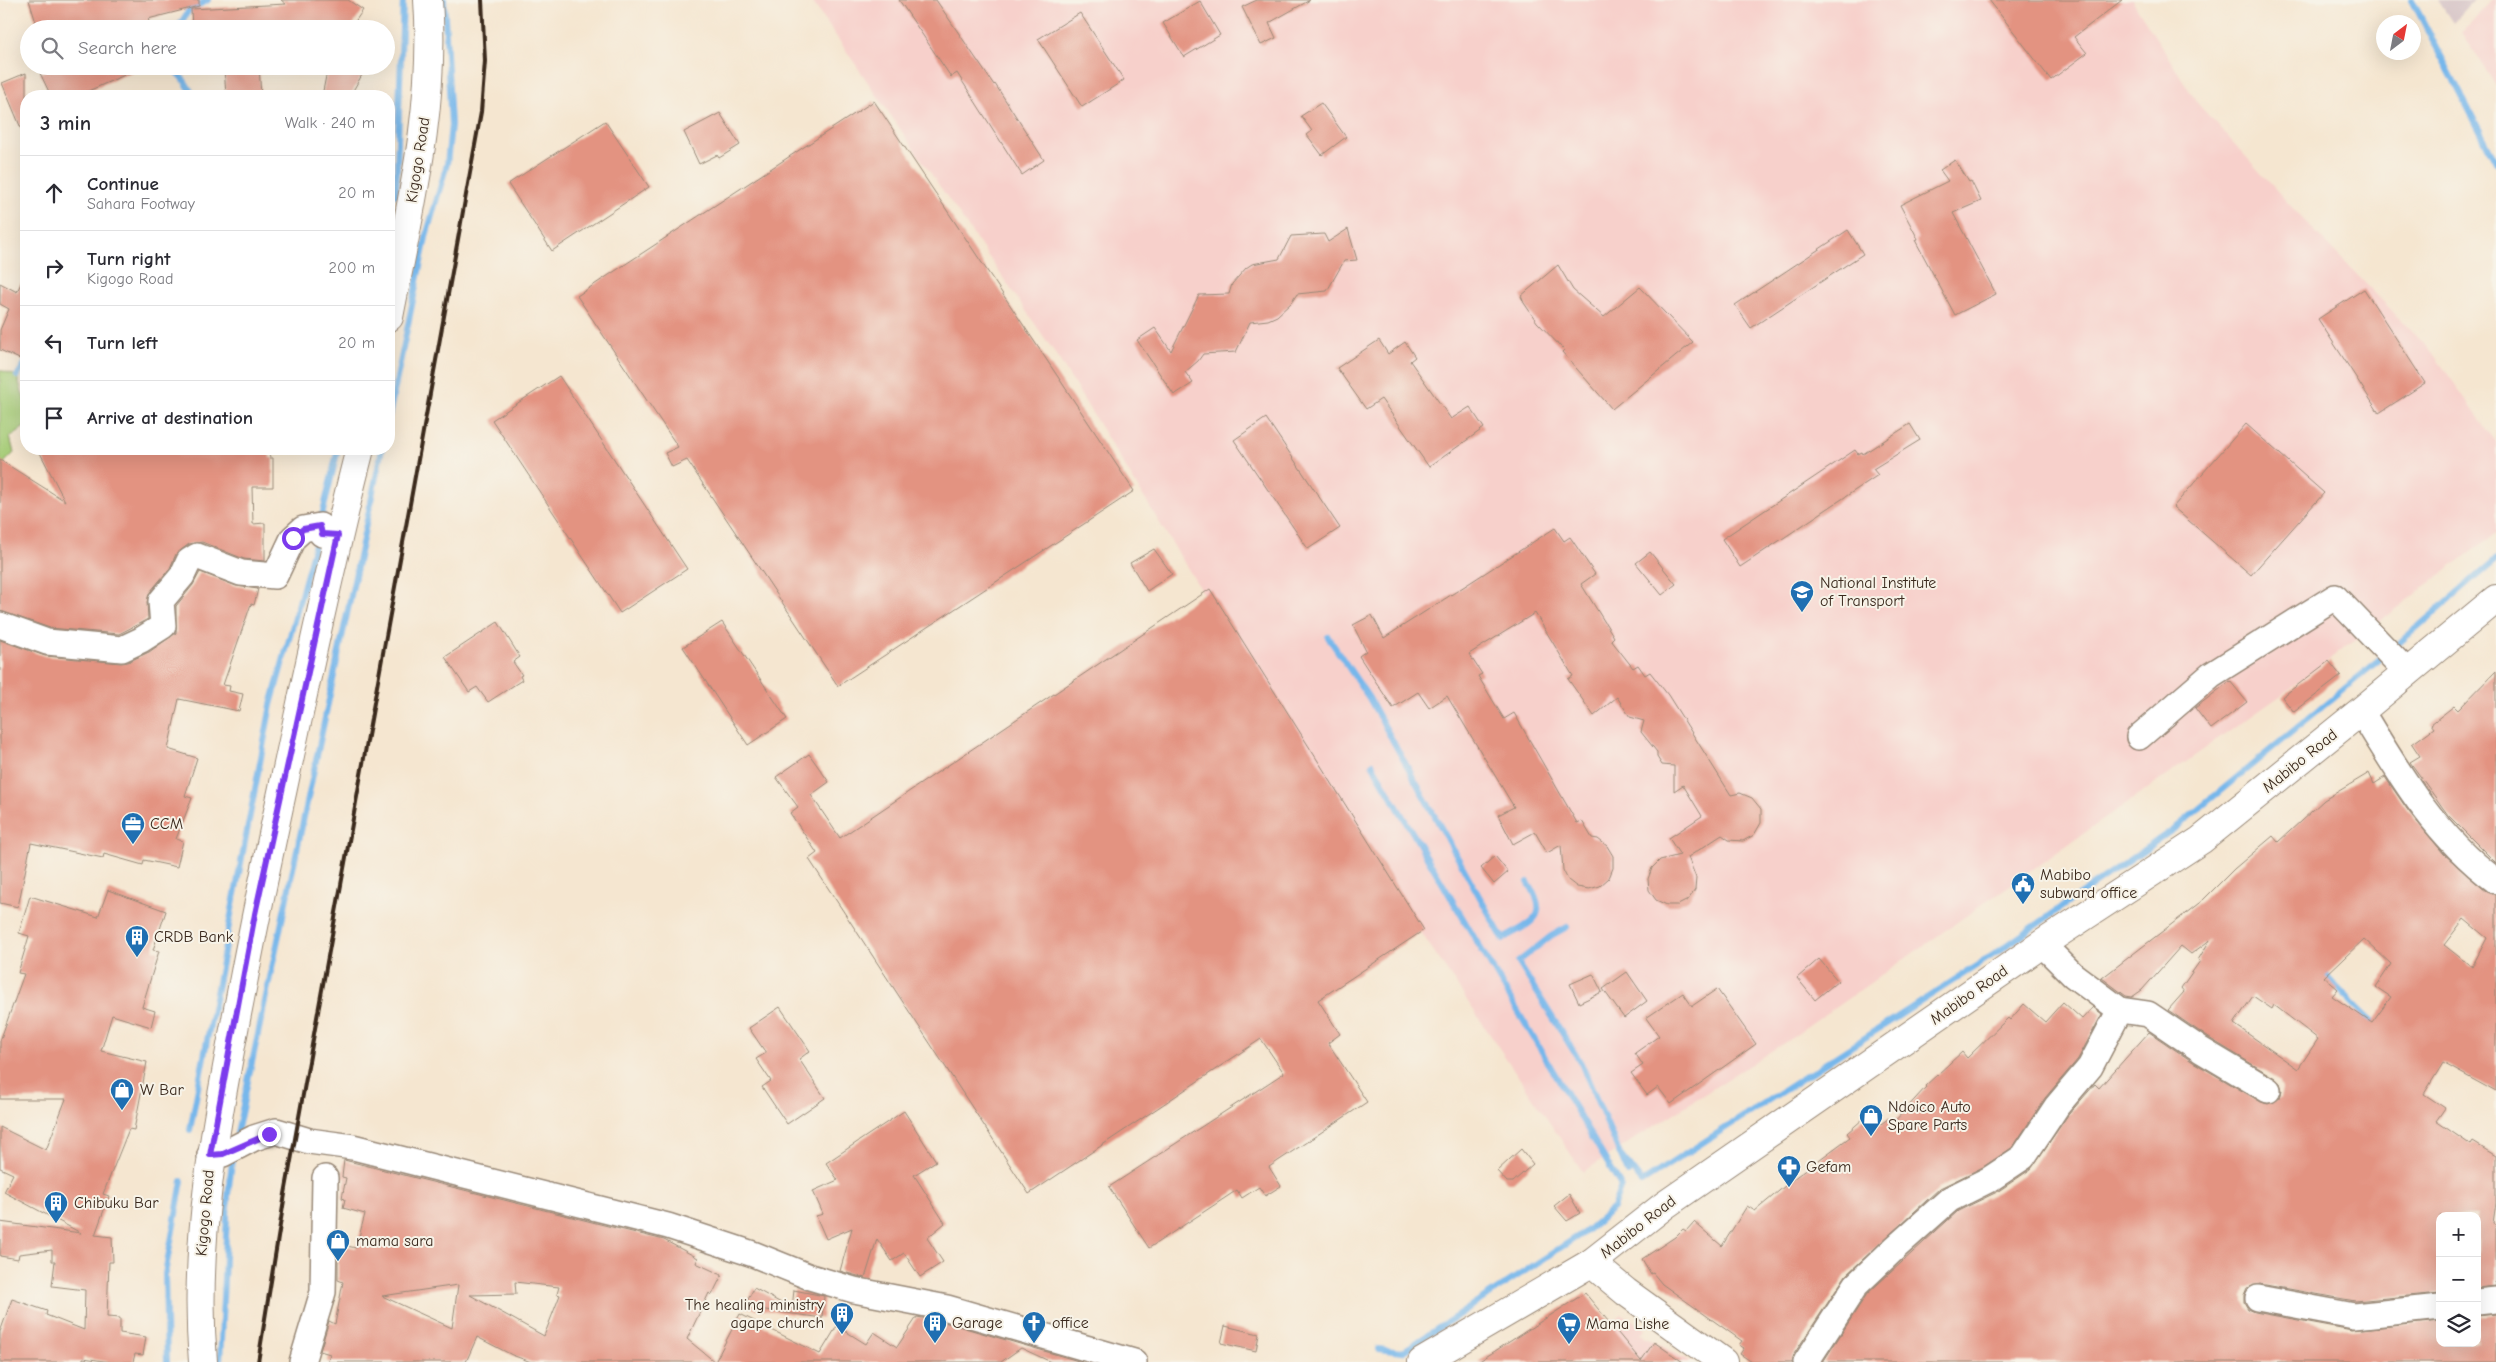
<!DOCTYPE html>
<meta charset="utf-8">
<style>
:root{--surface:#fff;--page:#f2f2f3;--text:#2b2b33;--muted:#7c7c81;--line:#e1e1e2}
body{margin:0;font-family:"Comic Neue",sans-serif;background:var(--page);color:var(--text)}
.controls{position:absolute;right:15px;bottom:15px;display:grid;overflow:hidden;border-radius:10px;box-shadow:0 5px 20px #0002}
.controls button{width:45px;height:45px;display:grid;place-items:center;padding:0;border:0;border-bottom:1px solid var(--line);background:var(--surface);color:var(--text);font:25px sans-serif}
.compass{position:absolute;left:2376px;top:15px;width:45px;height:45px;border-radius:50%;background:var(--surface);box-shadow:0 5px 20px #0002;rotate:32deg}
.stop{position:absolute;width:15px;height:15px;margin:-11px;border:4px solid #7c3aed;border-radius:50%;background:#fff}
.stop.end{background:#7c3aed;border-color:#fff;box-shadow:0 1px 5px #0008}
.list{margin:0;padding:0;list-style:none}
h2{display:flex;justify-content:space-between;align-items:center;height:65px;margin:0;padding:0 20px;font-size:21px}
h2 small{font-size:16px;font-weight:400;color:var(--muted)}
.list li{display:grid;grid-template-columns:32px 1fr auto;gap:15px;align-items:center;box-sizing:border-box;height:75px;padding:0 20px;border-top:1px solid var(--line)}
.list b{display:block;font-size:19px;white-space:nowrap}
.list p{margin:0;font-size:16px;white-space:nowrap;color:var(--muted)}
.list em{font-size:16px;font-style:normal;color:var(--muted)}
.icon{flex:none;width:28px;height:28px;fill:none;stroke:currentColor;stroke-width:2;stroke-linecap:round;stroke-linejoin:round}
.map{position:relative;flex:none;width:2496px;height:1362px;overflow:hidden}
.search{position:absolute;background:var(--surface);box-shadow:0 5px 20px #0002;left:20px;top:20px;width:375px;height:55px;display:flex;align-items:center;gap:12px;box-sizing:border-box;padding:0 18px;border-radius:28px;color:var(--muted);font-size:19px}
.panel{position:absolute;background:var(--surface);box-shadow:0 5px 20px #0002;left:20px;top:90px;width:375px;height:365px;border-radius:20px}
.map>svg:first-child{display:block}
.built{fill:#f7d0cb}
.industrial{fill:#d2bec2}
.green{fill:#a6cc77;stroke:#707b4a}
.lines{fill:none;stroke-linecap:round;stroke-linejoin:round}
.stream{stroke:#77b7eb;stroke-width:6}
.building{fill:#e39381;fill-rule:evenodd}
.minor-casing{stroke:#988877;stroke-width:28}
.tertiary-casing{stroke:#988877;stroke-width:30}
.secondary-casing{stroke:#988877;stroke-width:30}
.minor{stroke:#fff;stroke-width:25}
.tertiary{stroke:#fff;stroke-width:28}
.secondary{stroke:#fff;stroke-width:28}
.rail{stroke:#3b2a1e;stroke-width:4}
.route{stroke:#7c3aed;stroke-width:6}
.labels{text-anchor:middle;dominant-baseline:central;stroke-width:4;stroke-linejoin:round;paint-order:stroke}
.street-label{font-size:16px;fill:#3b2a1e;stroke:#f7f3e8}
.poi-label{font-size:16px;fill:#3b2a1e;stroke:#f7f3e8;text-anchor:start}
</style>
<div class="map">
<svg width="2496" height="1362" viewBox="0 0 2496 1362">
<rect width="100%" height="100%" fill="#f7f3e8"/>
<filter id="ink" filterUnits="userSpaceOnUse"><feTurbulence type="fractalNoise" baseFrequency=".02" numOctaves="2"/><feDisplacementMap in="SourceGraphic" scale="10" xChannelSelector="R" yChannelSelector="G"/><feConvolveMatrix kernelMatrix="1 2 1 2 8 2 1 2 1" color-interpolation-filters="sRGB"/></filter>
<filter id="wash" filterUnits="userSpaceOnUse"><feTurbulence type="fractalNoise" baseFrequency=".0096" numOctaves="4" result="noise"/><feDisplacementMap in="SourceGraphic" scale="20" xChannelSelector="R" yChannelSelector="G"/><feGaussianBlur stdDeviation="1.12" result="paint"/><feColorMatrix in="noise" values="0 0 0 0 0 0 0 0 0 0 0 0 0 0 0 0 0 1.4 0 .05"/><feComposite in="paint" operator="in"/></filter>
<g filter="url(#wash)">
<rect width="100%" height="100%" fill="#f5e6d0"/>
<path class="built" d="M811 0H2132L2198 104 2299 215 2432 352 2496 442V533L2283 694 1793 1037 1583 1172 1320 783 1055 353Z
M2492 0H2496V86L2462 32Z
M1622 1314 1642 1326 1645 1330 1641 1334 1687 1360 1695 1362H1568Z"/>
<path class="industrial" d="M2438 0H2474L2453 23Z"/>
<path class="green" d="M0 370 17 376 26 405V426L10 437 14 453 0 467Z"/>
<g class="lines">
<path class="stream" d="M2412 0 2496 162
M177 29 189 10 208 0
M170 66 184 80 194 96
M396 195 403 0
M17 376 26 362
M389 416 427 233 447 164 451 125 444 0
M321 520 338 449
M1328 637 1369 698 1503 939C1533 921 1551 918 1528 882
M2391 650 2495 560
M1372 764 1621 1186 1613 1208 1589 1229 1402 1352 1378 1349
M1567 927 1551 936 1518 962 1581 1063 1628 1173 1621 1156 1642 1182 1996 953 2178 826 2384 656
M2319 970C2340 988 2357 1011 2378 1027
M190 1130 271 705 317 537
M237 1133 382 449
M167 1362 165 1274 182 1181
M220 1362 228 1195 232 1162"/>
</g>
<g id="blocks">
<path class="building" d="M29 0H199V6L148 19 152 29H38Z
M281 0H348L363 10 350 29H192L191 9 286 4Z
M899 0H936L994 85 995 84 1044 160 1022 175 957 73 951 77Z
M1257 0H1310L1269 23 1276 38 1261 45 1242 7Z
M1989 0H2122L2074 37 2087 53 2051 80Z
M1200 1 1220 35 1184 57 1163 23Z
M1080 13 1124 80 1082 107 1038 39Z
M55 66H145L77 96H51L40 73Z
M224 66H259L261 96H226Z
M328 66H367L350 96H322Z
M26 73V140L2 83Z
M874 101 1134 491 838 686 687 460 672 467 665 453 678 447 577 296Z
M1321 103 1346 137 1322 155 1307 135 1312 131 1301 116Z
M720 113 740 145 719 158 717 155 699 164 684 132Z
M605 121 649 187 552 251 508 184Z
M1955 160 1969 182 1971 181 1981 201 1953 213 1996 294 1955 315 1915 240 1918 239 1900 205 1948 181 1940 170Z
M1348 229 1357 260 1344 261 1327 291 1297 294 1291 303 1277 316 1268 320 1250 322 1236 352 1203 354 1198 361 1185 372 1193 383 1174 395 1137 340 1155 328 1171 351 1199 295 1229 294 1232 284 1246 268 1252 264 1279 259 1291 236 1324 234 1328 242Z
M1848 230 1863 254 1751 328 1735 305Z
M1558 265 1573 290 1604 317 1640 287 1693 342 1612 409 1562 352 1564 350 1537 322 1524 303 1521 296Z
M26 272V362L0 350V330L9 309 0 304V283L17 292Z
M2364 289 2425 383 2379 413 2318 319Z
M1379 340 1388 354 1405 342 1415 357 1410 361 1451 419 1470 407 1484 428 1429 467 1381 399 1366 409 1337 368Z
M559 376 687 569 620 613 492 420Z
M1266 418 1340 528 1308 549 1234 440Z
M1910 424 1920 440 1873 469 1878 475 1740 567 1722 539 1855 450 1858 454 1862 452 1863 454Z
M2246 424 2324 493 2251 575 2173 507Z
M38 449H269L270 458H273V487H252L253 524 265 523V561L244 559 202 542 189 544 176 554 170 568 150 592 147 602 148 619 119 634 50 628 0 611V460L65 501Z
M1555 528 1564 541 1570 537 1595 574 1581 584 1614 637 1611 640 1633 668 1638 665 1645 675 1650 672 1668 695 1731 795 1740 793 1752 798 1761 809V823L1754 835 1743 841 1729 840 1722 835 1688 857 1696 878 1695 890 1688 900 1678 905H1667L1656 900 1649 890 1648 879 1652 868 1660 860 1680 855 1669 838 1702 816 1683 785 1674 791V766L1662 765 1657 757V752L1641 732 1644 721 1630 717 1617 697 1594 716 1568 679 1573 676 1535 613 1469 654 1482 674 1478 676 1504 719 1514 713 1577 823 1582 821 1592 838 1598 839 1607 846 1613 856V868L1609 878 1600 886 1589 889 1577 887 1568 880 1563 870 1561 845 1547 853 1535 832 1513 844 1498 815 1514 807 1447 696 1429 708 1418 692 1393 708 1359 656 1366 651 1353 625 1372 615 1384 638Z
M1154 549 1172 574 1147 591 1130 563Z
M1650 552 1676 584 1662 595 1636 563Z
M200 572 236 586 258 589 254 605 251 604 223 685 230 686 229 691 243 694 239 711 179 699 168 749 197 758 185 796 192 798 176 839 183 841 177 867 144 860 143 865 104 854 103 858 31 843 18 907 0 903V640L45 656 121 663 128 662 149 652 176 633V606L193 585Z
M1210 589 1424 930 1318 1000 1340 1034 1328 1043 1367 1102 1269 1167 1281 1186 1265 1196 1259 1187 1242 1198 1237 1190 1149 1248 1109 1187 1284 1073 1261 1039 1029 1194 809 859 817 853 790 813 798 807 776 777 809 754 829 782 811 795 840 838Z
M498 622 520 657 513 662 522 675 520 676 522 680 488 702 477 687 469 692 445 657Z
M722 622 787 719 748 745 683 647Z
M2329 661 2341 676 2294 712 2282 697Z
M2496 671V863L2448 815 2410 762 2420 756 2412 744 2434 728 2431 724 2454 706 2458 710Z
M2230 681 2247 702 2211 729 2195 708Z
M2369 773 2374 784 2385 777 2409 812 2444 854 2487 892 2496 895V1092L2443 1063 2424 1094 2445 1108 2436 1121 2471 1145 2473 1142 2496 1156V1203L2493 1223 2496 1225V1286L2477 1288V1216H2440V1293L2355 1301 2260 1284 2247 1288 2244 1295V1302L2248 1309 2255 1312 2352 1330 2440 1321V1343H2477V1316L2496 1314V1362H1823L1867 1294 1958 1211 1997 1192 2031 1169 2068 1115 2095 1084 2099 1088 2149 1032 2193 1062 2261 1102 2268 1104 2280 1098 2282 1090 2280 1083 2275 1078 2209 1038 2168 1010 2184 992 2181 988 2200 961 2198 960 2210 940 2191 954 2181 946 2142 990 2132 997 2126 996 2102 978 2203 900 2234 869 2273 836 2278 842 2324 800ZM2464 919 2487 938 2472 967 2444 945ZM2364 939 2391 964 2376 987 2391 997 2372 1023 2332 996 2338 989 2324 977ZM2253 996 2272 1009 2274 1005 2318 1039 2298 1069 2234 1024Z
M1495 856 1508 872 1494 884 1481 868Z
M108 890 166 911 153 950 159 951 142 1007 155 1011 151 1027 112 1015 101 1051 147 1062 134 1130 129 1129 103 1194 109 1196 95 1235 112 1237 113 1262H109L107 1317 120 1318V1333L146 1337 143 1355 135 1354 133 1362H111L83 1358V1362H0V1332L12 1299 47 1311 46 1315 84 1330 85 1290 52 1286 55 1261H52V1250L19 1254 18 1259 0 1256V1222L81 1233 4 1192 13 1174 0 1168V1127L46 1150 66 1099H0V1041L24 974 18 973 29 936 19 933 30 896 98 917Z
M1819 959 1838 981 1815 1000 1797 978Z
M1627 972 1647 1001 1624 1018 1603 989Z
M1593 974 1602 992 1579 1003 1570 984Z
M1717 989 1756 1044 1671 1104 1658 1087 1647 1095 1631 1073 1643 1065 1635 1053 1659 1036 1646 1018 1683 993 1692 1006Z
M2063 1002 2082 1019 2093 1007 2102 1014 2078 1059 2045 1098 2013 1147 1983 1167 1940 1188 1846 1275 1794 1354 1792 1362H1752L1740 1354 1744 1348 1739 1345 1742 1341 1662 1284 1653 1273 1651 1274 1642 1259 1675 1237 1683 1229 1686 1231 1694 1222 1722 1246 1747 1206 1755 1211 1797 1176 1850 1137 1847 1133 1871 1112 1881 1124 1889 1118 1893 1123 1926 1087 1925 1086 1962 1052 1967 1058 2008 1018 2010 1020 2024 1004 2045 1022Z
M780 1007 810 1051 799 1059 825 1098 787 1124 762 1087 771 1081 756 1059 766 1053 749 1028Z
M904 1111 936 1161 914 1175 945 1223 927 1238 943 1262 920 1277 904 1253 892 1261 877 1239 865 1278 840 1271 852 1228 826 1239 816 1216 823 1214 813 1191 838 1180 826 1163Z
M1521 1149 1533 1164 1513 1182H1507L1497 1171Z
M344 1160 664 1240 698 1258 696 1263 722 1275 712 1295 709 1293 687 1339 715 1362 740 1314 820 1354 837 1326 866 1344 874 1332 897 1347 917 1317 944 1322 1082 1362H1051L1021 1348 1001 1362H531L512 1355 477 1337 466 1362H327L330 1354 320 1351 329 1321 335 1324 343 1282 338 1280V1244L356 1248 365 1214 343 1208 345 1199 342 1198 346 1178 342 1177ZM515 1282 559 1287 557 1294 560 1295 544 1336 470 1295 516 1294ZM458 1285 452 1328 382 1296Z
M1569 1194 1580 1213 1567 1221 1554 1206Z
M754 1288 792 1309 794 1290 824 1296 822 1318 744 1307Z
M1585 1293 1641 1361 1654 1342 1683 1362H1478Z
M1225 1326 1259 1334 1256 1351 1221 1343Z"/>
</g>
</g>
<g filter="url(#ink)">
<use href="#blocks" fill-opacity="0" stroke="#988877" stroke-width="1"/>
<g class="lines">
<g class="minor-casing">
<path id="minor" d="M0 625 47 642 122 649 141 640 163 626 161 601 182 576 189 561 197 556 241 573 275 576 293 538 303 529 320 526 322 534 338 535
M2361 711C2399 774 2436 837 2496 881
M2139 737 2211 675 2335 597 2408 673
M2042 944 2073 975 2120 1010 2148 1014 2201 1050 2268 1090
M210 1155 223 1154 254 1138 276 1131 309 1141 353 1147 668 1226 753 1254 810 1277 854 1290 947 1308 1134 1362
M2258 1298 2354 1316 2440 1307
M2477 1302 2496 1300
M302 1362 323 1292 325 1178
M1806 1362 1856 1285 1896 1247 1950 1199 1990 1179 2023 1157 2057 1106 2090 1067 2120 1010"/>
</g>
<g class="tertiary-casing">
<path id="tertiary" d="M1591 1263 1626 1292 1723 1362"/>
</g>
<g class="secondary-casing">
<path id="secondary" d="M389 317C409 213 436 107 428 0
M203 1362C192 1233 219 1108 243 983 259 897 278 812 296 727 316 634 336 541 360 449
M1422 1362 1591 1263 1665 1205 2042 944 2201 840 2361 711 2496 599"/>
</g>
<use href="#minor" class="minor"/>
<use href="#tertiary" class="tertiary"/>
<use href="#secondary" class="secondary"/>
<path class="rail" d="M258 1362 285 1194 481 112 485 61 482 0"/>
</g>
</g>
<g class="lines" filter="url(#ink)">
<path class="route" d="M269 1134 223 1154 210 1155 255 914 338 535 322 534 320 526 303 529 293 538"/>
</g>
<defs>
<g id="university-pin" transform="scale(1.25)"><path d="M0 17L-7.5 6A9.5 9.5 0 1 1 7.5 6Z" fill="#1f6fb2" stroke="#f7f3e8"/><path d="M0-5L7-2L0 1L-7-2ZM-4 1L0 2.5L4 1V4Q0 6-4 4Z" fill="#fff"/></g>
<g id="office-pin" transform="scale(1.25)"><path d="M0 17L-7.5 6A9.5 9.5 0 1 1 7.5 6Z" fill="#1f6fb2" stroke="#f7f3e8"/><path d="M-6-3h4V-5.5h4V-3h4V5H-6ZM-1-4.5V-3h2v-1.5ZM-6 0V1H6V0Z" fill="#fff"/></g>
<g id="civic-pin" transform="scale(1.25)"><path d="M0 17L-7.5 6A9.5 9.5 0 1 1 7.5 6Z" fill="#1f6fb2" stroke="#f7f3e8"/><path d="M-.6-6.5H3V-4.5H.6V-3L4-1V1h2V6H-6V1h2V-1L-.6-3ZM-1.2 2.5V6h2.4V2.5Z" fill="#fff"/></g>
<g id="building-pin" transform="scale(1.25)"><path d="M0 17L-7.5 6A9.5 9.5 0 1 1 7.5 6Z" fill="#1f6fb2" stroke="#f7f3e8"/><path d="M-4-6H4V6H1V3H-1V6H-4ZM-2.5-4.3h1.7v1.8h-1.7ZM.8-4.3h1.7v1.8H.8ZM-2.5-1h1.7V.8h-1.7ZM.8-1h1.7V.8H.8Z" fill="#fff"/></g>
<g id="shop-pin" transform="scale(1.25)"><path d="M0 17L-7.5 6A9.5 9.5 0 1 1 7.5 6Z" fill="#1f6fb2" stroke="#f7f3e8"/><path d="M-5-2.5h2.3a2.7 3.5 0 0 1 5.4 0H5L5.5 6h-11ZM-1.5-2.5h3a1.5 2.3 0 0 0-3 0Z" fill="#fff"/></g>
<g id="pharmacy-pin" transform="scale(1.25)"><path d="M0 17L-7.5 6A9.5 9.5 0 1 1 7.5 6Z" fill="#1f6fb2" stroke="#f7f3e8"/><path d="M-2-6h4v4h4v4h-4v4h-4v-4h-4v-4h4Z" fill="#fff"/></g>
<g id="church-pin" transform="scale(1.25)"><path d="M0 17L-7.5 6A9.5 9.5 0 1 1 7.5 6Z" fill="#1f6fb2" stroke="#f7f3e8"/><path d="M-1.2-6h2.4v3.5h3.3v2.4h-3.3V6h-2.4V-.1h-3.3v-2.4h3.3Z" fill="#fff"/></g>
<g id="supermarket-pin" transform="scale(1.25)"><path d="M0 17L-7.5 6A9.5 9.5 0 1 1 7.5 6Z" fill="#1f6fb2" stroke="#f7f3e8"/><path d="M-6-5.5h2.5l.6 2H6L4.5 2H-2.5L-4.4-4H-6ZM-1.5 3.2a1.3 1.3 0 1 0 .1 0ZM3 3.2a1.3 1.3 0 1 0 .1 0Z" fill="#fff"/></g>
</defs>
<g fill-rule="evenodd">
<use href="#university-pin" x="1802" y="592"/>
<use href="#office-pin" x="133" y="824"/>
<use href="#civic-pin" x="2023" y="884"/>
<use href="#building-pin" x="137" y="937"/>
<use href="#shop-pin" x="122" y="1090"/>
<use href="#shop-pin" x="1871" y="1116"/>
<use href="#pharmacy-pin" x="1789" y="1167"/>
<use href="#building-pin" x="56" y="1203"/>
<use href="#shop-pin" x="338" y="1241"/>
<use href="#building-pin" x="842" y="1314"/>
<use href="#building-pin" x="935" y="1323"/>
<use href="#church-pin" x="1034" y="1323"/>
<use href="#supermarket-pin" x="1569" y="1324"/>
</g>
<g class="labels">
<g class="street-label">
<text transform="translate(418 160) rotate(-81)">Kigogo Road</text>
<text transform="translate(2300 761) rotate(-39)">Mabibo Road</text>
<text transform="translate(1969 995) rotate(-35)">Mabibo Road</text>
<text transform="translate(205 1213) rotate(-85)">Kigogo Road</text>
<text transform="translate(1638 1227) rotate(-38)">Mabibo Road</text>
</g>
<g class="poi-label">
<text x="1820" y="583">National Institute<tspan x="1820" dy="18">of Transport</tspan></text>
<text x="150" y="824">CCM</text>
<text x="2040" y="875">Mabibo<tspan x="2040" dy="18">subward office</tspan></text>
<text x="154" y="937">CRDB Bank</text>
<text x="140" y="1090">W Bar</text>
<text x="1888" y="1107">Ndoico Auto<tspan x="1888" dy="18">Spare Parts</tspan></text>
<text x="1806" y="1167">Gefam</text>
<text x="74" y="1203">Chibuku Bar</text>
<text x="356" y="1241">mama sara</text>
<text x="824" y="1305" text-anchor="end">The healing ministry<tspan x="824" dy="18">agape church</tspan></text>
<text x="952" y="1323">Garage</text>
<text x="1052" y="1323">office</text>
<text x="1586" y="1324">Mama Lishe</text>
</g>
</g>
</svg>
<div class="controls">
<button>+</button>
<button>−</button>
<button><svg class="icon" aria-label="layers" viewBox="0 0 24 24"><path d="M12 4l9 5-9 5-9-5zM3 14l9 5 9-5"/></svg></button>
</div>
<svg class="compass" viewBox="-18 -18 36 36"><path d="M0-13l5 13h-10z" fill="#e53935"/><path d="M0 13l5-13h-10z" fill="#7c7c81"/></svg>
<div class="stop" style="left:293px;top:538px"></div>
<div class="stop end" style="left:269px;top:1134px"></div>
<div class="search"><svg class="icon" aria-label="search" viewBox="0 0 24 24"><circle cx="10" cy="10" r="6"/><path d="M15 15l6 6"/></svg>Search here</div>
<section class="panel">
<h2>3 min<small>Walk · 240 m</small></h2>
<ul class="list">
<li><svg class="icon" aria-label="ahead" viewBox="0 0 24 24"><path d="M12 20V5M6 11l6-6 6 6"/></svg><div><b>Continue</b><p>Sahara Footway</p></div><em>20 m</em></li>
<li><svg class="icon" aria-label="right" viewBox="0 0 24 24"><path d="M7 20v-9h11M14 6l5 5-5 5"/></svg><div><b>Turn right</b><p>Kigogo Road</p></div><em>200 m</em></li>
<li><svg class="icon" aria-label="left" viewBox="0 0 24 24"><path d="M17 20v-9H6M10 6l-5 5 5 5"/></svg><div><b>Turn left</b></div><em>20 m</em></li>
<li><svg class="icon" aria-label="arrive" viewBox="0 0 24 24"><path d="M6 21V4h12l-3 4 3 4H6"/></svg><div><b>Arrive at destination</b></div></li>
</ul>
</section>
</div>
